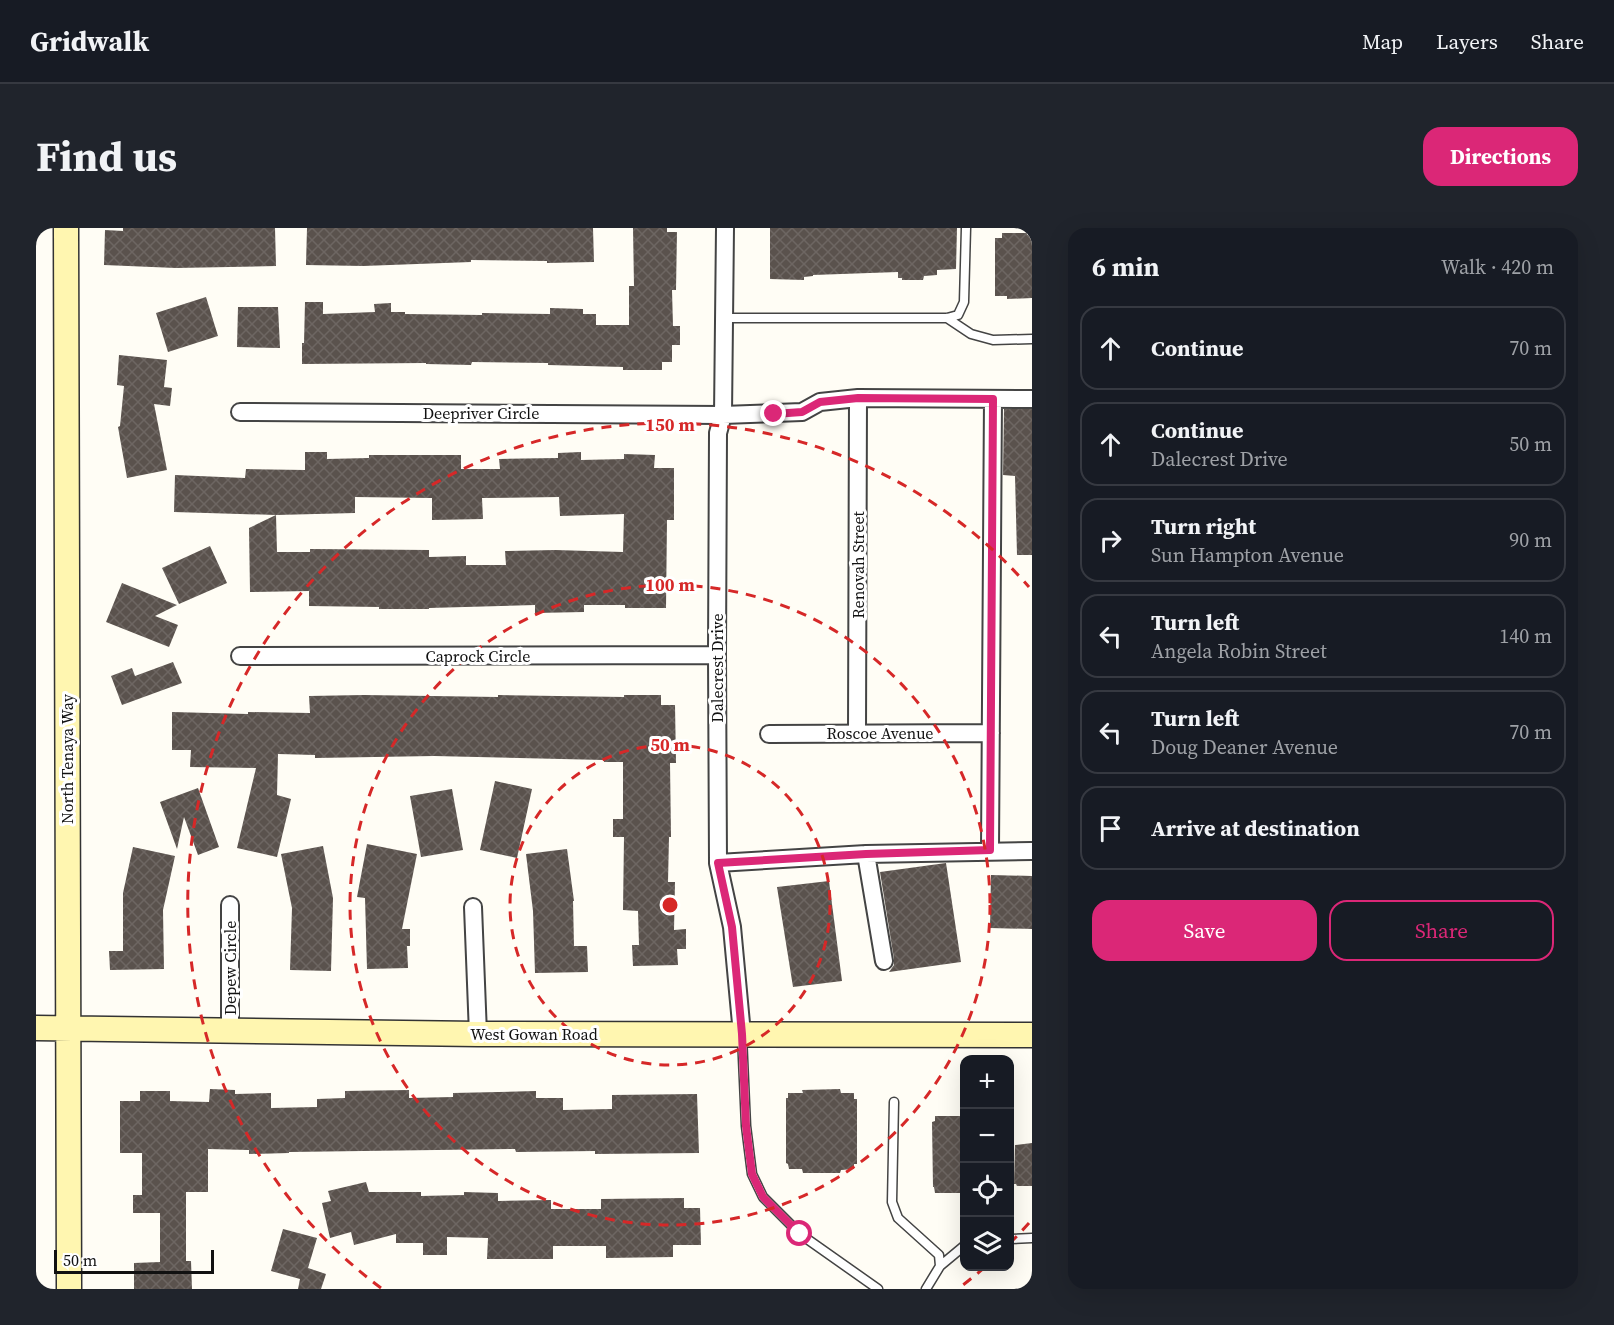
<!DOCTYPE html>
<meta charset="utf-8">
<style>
:root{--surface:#171b24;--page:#20242c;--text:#f1f3f6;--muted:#9ea1a6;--line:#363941;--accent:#db2777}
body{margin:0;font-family:"Source Serif 4",serif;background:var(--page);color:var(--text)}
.controls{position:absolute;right:18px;bottom:18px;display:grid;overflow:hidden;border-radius:12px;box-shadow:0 6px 24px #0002}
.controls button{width:54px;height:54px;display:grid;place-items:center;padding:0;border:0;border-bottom:2px solid var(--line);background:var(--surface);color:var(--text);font:30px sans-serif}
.scale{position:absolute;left:18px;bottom:15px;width:160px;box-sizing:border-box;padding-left:6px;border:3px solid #111;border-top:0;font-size:16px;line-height:21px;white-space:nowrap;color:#111;-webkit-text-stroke:4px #fff;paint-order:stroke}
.stop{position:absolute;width:18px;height:18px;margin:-14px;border:4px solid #db2777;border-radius:50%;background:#fff}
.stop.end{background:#db2777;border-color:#fff;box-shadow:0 2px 6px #0008}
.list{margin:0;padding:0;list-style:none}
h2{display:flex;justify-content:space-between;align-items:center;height:78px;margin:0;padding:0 24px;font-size:26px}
h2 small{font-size:20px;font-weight:400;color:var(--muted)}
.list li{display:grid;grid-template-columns:39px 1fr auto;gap:18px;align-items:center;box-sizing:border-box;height:84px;margin:0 12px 12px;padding:0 12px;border:2px solid var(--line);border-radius:18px}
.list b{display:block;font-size:22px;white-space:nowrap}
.list p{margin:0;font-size:20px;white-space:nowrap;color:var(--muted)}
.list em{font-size:20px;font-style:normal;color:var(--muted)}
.actions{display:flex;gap:12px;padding:18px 24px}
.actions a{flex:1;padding:14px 0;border:2px solid var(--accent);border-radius:18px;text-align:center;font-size:21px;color:var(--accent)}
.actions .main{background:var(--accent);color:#fff}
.icon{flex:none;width:33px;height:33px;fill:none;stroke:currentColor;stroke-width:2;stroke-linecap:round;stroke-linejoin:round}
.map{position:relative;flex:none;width:996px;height:1061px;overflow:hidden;border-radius:18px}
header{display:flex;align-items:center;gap:36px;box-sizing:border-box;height:84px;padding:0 30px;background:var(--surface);border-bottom:2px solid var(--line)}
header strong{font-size:28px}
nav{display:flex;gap:33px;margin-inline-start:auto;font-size:21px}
.intro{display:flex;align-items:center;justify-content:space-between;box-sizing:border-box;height:144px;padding:0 36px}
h1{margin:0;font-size:42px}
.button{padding:15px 27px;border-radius:18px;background:var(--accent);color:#fff;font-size:21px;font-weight:700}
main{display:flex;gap:36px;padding:0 36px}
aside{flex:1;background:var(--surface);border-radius:18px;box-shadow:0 6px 24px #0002}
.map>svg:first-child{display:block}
.building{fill:url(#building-cross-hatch)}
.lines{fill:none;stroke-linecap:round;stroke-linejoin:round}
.lane-casing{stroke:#444;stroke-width:11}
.street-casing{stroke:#444;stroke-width:20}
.secondary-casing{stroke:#333;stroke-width:27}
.lane{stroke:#fff;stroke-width:8}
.street{stroke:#fff;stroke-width:16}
.secondary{stroke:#fff6b0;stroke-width:24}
.route{stroke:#db2777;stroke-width:8}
.ring{fill:none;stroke:#d62828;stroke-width:3;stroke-dasharray:10 8}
.labels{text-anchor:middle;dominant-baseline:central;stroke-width:6;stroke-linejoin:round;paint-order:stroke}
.street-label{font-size:16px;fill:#111;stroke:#fff}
.centre{fill:#d62828;stroke:#fff;stroke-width:3}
.ring-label{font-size:18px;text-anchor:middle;font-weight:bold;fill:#d62828;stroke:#fff;stroke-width:6;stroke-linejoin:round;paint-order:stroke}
</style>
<header>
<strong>Gridwalk</strong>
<nav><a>Map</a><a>Layers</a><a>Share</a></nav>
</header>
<div class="intro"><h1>Find us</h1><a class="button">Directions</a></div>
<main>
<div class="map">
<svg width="996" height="1061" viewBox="0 0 996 1061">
<defs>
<pattern id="building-cross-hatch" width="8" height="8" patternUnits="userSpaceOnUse" patternTransform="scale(1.5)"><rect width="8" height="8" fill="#5a524d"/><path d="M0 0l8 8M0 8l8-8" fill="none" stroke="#6d6662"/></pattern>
</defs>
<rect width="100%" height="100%" fill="#fffdf5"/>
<path class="building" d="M87 0H239L240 38 140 40 68 37 69 2 87 3Z
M271 0H557L558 34 511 35V33L435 32V34L327 38 270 37Z
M597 0H631V4H641L640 62H636L637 98H644V117H636V134H626V142H587V139L512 137V135L436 134 435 137 390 136V135L266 136V115H268L269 74H287V86L339 84 338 76 355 75V84H369V86L446 87V85L514 86V80L547 81V86H560V97H593V58H598Z
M734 0H921L920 41 901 42V47L888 48 887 52H866V50H862V44L777 47V48L768 49V52L734 51Z
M966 5H991V7H996V70L971 71V68H959V10H966Z
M170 69 182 108 132 124 120 85Z
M202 79H242L244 120 201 119Z
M83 127 131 132 128 159 136 160 134 178 118 176 131 242 91 250 82 199 84 198 88 158 81 157Z
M968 181H996V327H981L979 248 967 247Z
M269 224H291V231L333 230V227H425V241H464L463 231 522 230V225L545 224V232L588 231V226L619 227 618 240H638V292H631L630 380H589V377H548V384L499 385V377L393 380V381H343V379L273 378V363L214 364 213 300 240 287 241 324H274V321L393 322V329L430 328V337H470L469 323 519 322 587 324 588 286 524 288 523 269 446 270 447 291 396 292V270L319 269V285L240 287 138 284 139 247 209 250 210 241 269 242Z
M174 318 191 355 143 376 126 340Z
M86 355 141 377 119 388 142 397 133 419 70 394Z
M137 434 146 455 86 477 75 448 96 440 99 448Z
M328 467 462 469V467L588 469V467H625V477H639L640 535H634L635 609H633L632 654H639L638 702 650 701V721H641L642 737 597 738 596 717H603L602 683 587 682 588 609H577V591H587V534H568V532L398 528 279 530V527L242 526 241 567 255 571 241 629 201 620 220 540 154 539 155 522H136V484L212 486V484L274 485 273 468Z
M459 553 496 561 481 630 444 622Z
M162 560 183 619 162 627 148 589 141 621 124 574Z
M416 561 427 622 385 629 374 568Z
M331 616 381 626 366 701H374V718H371L372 740 331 741 329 670 321 669Z
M287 618 297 670 295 743 254 742 256 680 245 626Z
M97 619 139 628 127 682 128 741 74 742 73 723H87V665Z
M531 621 538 673H537L538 718H551L552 744 499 745 497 683 490 626Z
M910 635 925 734 853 744 858 737V731L844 644Z
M955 647 996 648V701L954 700Z
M793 653 806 753 757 759 741 659Z
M174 861 199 862V866L235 865V880L281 879V871L309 870V863L373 862V870L417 869V865L500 863V870H527V882L576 881V867L661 866 663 925 559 926V923L480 924 479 921 253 924V925L213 926V922L172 921V964H150V1033H155L156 1061H98V1035L124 1034V985H97V967H106V925H84V873H104V863H134V873L173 874Z
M804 861 805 865H818V871H821V936H818V941L805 942 804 945H767L766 941H753L752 936 750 935V870H752V865H767L766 862Z
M899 888H928V965H899L898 959H897L896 894 899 893Z
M996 915V958H981L980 956H978L979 917Z
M330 954 333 964H385V968L428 967V964L462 965V973L515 972V981H565V971L648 970V980H664L665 1017H637V1029L570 1030V1018H517V1031H451L452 1010 411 1009V1027H387V1015H360V1006L318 1017 315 1004 294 1010 286 975 295 973 292 963Z
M247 1001 281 1010 272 1040 290 1046 285 1061H262L264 1051 235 1043Z"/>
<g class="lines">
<g class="lane-casing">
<path id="lane" d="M688 90H911L922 87 928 74 930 0
M911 90 935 106 957 112 996 111
M706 808 710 898 716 946 727 969 764 1006 842 1061
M858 874 856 974 862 990 903 1027 904 1038 890 1061
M974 1011 996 1010
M904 1038 928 1018"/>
</g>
<g class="street-casing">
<path id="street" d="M689 0 687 187 682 205 681 427 682 635 696 699 706 806
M204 184 687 187 766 184 784 174 822 170 996 171
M204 428 681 427
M821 505 822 170
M733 506 955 505
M954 622 957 171
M830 626 848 733
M682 635 830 626 996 623
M194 677V803
M437 679 442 806"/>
</g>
<g class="secondary-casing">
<path id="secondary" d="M30 0 33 1061
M0 800 442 806 996 807"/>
</g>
<use href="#lane" class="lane"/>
<use href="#street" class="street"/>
<use href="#secondary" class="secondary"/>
</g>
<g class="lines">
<path class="route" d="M738 186 766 184 784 174 822 170 957 171 954 622 830 626 682 635 696 699 706 806 710 898 716 946 727 969 764 1006"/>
</g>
<g class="ring">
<circle cx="634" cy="677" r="160"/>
<circle cx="634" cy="677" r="320"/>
<path d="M993 995A480 480 0 0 1 976 1013M949 1039A480 480 0 0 1 923 1060M345 1060A480 480 0 1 1 993 359"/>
</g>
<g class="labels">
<g class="street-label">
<text x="445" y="185">Deepriver Circle</text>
<text transform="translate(822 337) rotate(-90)">Renovah Street</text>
<text x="442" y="428">Caprock Circle</text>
<text transform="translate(681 440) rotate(-90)">Dalecrest Drive</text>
<text x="844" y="505">Roscoe Avenue</text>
<text transform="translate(31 531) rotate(-90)">North Tenaya Way</text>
<text transform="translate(194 740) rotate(-90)">Depew Circle</text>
<text x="498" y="806">West Gowan Road</text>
</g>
</g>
<circle cx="634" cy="677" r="9" class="centre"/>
<g class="ring-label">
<text x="634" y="203">150 m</text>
<text x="634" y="363">100 m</text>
<text x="634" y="523">50 m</text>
</g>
</svg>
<div class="controls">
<button>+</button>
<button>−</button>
<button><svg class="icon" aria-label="locate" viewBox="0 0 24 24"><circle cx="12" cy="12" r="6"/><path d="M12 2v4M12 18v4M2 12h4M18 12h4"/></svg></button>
<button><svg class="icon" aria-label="layers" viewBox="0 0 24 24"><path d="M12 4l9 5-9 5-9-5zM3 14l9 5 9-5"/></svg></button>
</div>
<div class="scale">50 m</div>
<div class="stop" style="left:764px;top:1006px"></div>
<div class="stop end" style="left:738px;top:186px"></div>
</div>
<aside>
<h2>6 min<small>Walk · 420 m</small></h2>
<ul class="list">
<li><svg class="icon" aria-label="ahead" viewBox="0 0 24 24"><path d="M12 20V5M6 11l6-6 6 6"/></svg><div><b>Continue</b></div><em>70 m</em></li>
<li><svg class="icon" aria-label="ahead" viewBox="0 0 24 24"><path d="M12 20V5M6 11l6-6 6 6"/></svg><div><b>Continue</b><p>Dalecrest Drive</p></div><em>50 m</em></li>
<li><svg class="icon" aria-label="right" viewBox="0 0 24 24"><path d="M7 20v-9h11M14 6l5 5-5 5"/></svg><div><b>Turn right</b><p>Sun Hampton Avenue</p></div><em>90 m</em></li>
<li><svg class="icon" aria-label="left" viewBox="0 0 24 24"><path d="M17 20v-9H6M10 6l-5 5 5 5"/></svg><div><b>Turn left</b><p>Angela Robin Street</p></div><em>140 m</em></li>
<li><svg class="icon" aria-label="left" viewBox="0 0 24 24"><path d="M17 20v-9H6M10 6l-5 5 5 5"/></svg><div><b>Turn left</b><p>Doug Deaner Avenue</p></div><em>70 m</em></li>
<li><svg class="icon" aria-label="arrive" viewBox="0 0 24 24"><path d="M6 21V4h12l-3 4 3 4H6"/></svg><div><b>Arrive at destination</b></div></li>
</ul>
<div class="actions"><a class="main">Save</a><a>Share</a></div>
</aside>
</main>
